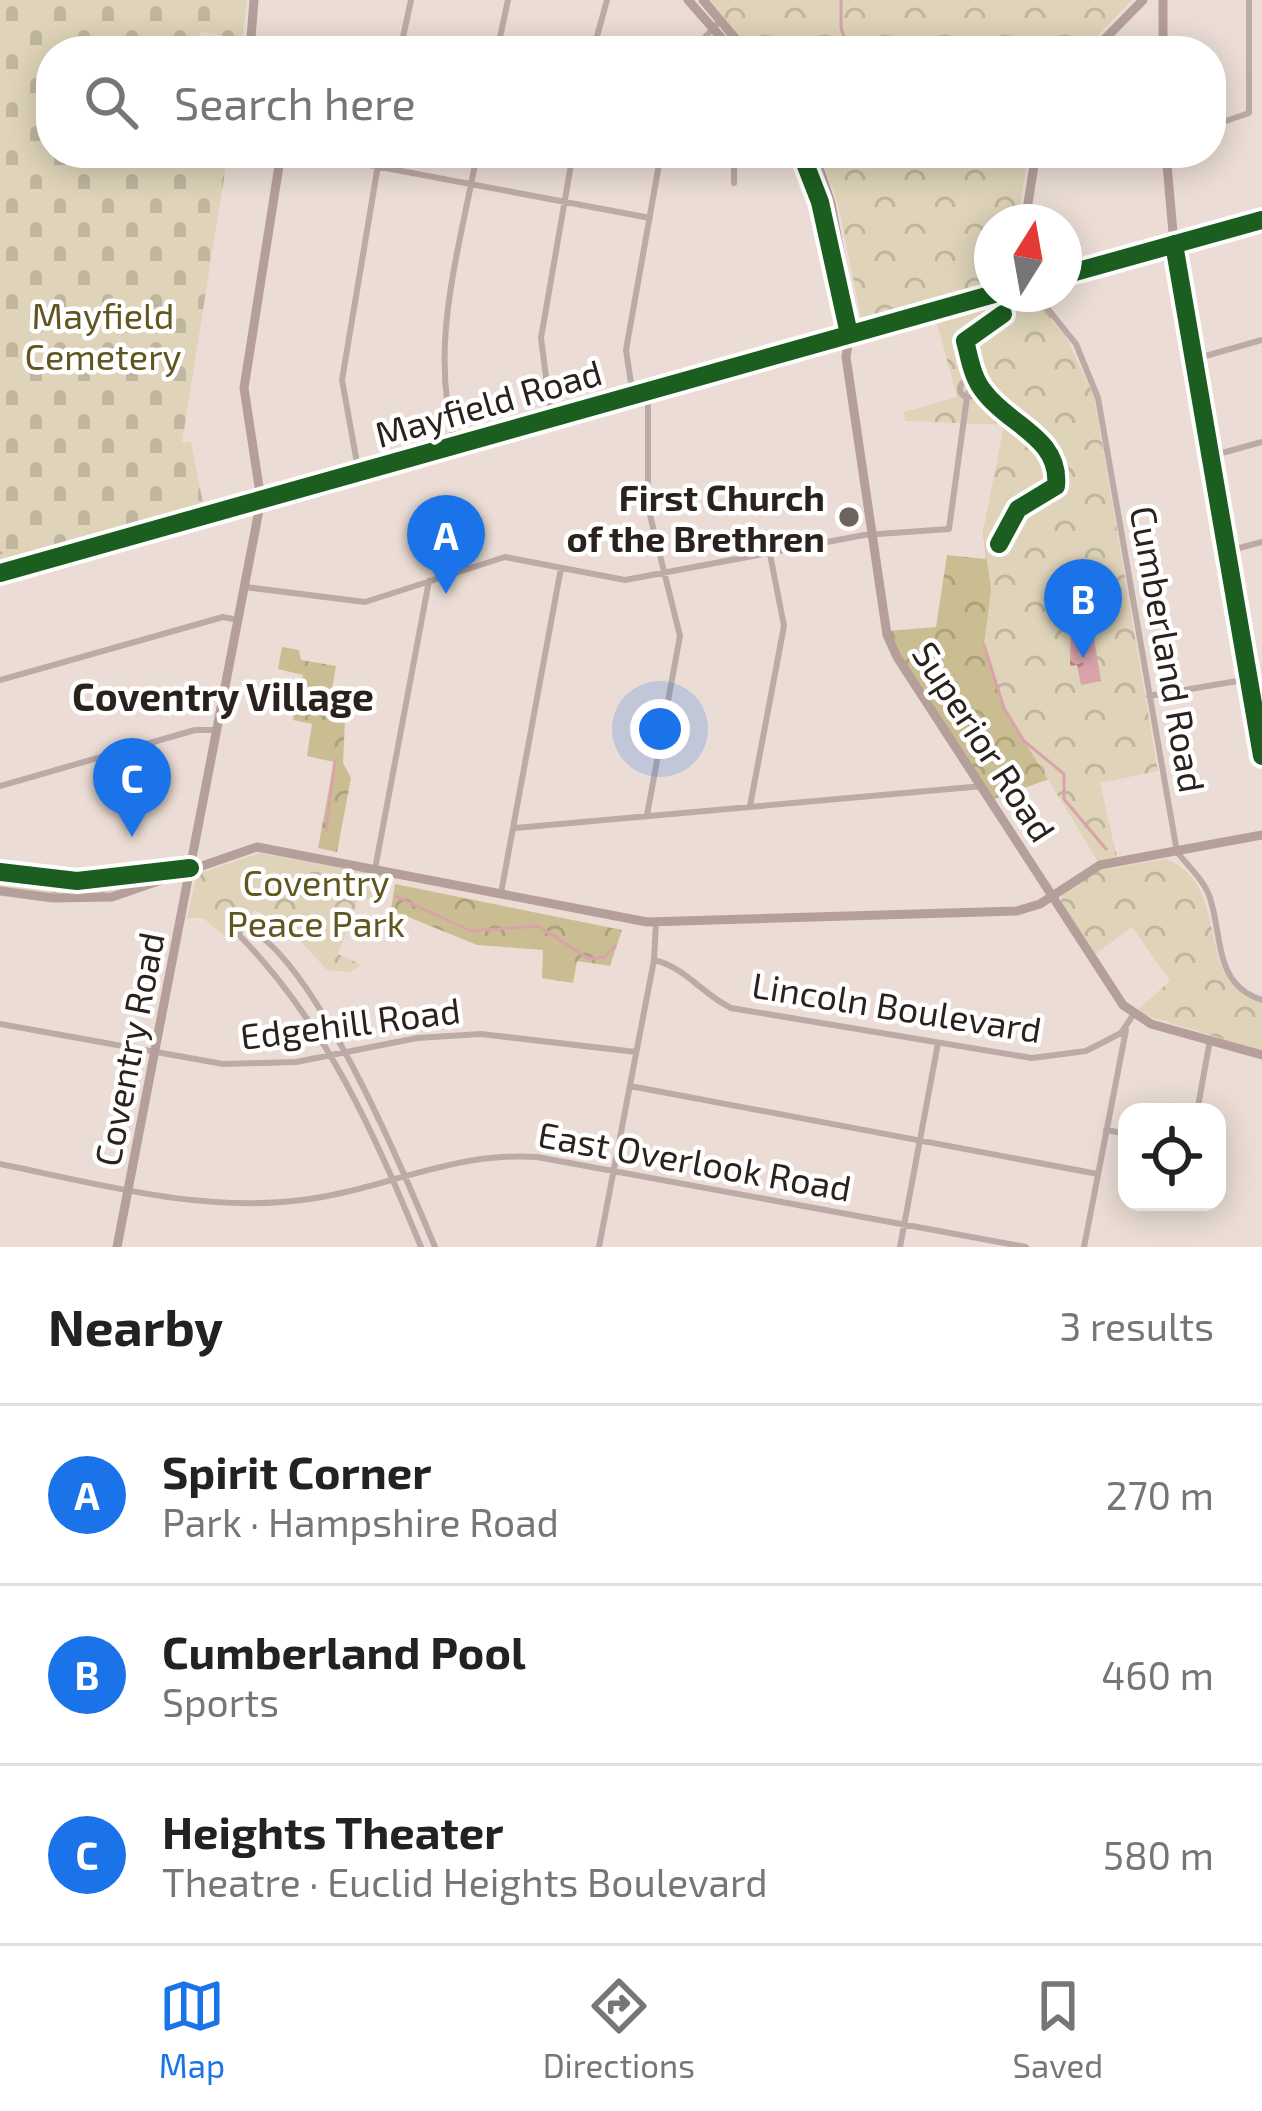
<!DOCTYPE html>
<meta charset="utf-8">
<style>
:root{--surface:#fff;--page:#f6f6f6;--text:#222;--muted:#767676;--line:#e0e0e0;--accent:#1a73e8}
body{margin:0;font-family:"Exo 2",sans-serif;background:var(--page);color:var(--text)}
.controls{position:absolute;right:36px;bottom:36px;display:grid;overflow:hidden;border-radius:24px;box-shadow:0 6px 30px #0003}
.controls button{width:108px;height:108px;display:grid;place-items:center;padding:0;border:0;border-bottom:3px solid var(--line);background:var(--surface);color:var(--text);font:60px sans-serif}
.compass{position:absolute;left:974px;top:204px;width:108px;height:108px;border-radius:50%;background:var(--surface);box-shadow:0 6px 30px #0003;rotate:11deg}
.you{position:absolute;left:660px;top:729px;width:42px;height:42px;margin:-30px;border:9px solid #fff;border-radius:50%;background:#1a73e8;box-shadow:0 0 0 18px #1a73e833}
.badge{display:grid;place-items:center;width:78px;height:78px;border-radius:50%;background:var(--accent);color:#fff;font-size:39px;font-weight:700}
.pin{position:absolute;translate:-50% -99px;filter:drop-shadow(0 3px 6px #0008)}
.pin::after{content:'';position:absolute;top:63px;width:42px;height:36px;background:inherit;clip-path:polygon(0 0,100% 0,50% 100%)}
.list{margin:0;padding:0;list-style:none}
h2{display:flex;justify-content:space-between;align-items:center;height:156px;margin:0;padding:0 48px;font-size:51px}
h2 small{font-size:39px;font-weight:400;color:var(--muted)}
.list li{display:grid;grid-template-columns:78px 1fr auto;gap:36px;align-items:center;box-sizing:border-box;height:180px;padding:0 48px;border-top:3px solid var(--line)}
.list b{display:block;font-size:45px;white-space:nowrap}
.list p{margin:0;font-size:39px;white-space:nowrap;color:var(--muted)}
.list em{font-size:39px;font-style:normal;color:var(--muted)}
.icon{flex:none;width:66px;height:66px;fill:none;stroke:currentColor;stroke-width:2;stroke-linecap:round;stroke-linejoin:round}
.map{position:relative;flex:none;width:1262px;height:1247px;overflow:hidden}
.search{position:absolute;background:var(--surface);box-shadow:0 6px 30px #0003;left:36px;right:36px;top:36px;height:132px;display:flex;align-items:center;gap:30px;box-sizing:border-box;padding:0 42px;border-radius:48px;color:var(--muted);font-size:45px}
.sheet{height:696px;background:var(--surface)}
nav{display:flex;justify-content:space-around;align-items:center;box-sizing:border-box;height:168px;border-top:3px solid var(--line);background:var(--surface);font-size:33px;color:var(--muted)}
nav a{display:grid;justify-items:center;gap:6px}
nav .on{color:var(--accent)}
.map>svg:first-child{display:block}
.grass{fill:url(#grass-dots)}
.forest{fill:url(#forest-crowns)}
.cemetery{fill:url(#cemetery-stones)}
.park{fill:url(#park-crowns)}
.water{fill:url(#water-ripples)}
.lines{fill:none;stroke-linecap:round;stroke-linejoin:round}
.stream{stroke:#daa2aa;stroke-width:3}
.street{stroke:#bcaaa6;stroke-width:6}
.secondary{stroke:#b59f9a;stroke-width:9}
.primary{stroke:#b6a19c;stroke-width:10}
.cycleway-casing{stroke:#fff;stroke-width:26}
.cycleway{stroke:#1b5e20;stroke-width:18}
.poi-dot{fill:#6e635d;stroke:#fff;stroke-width:4.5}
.labels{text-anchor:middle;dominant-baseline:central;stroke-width:9;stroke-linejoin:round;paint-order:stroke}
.park-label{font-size:36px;fill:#615620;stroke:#fff}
.street-label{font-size:36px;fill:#2b221d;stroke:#fff}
.poi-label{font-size:36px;font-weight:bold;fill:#2b221d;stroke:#fff;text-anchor:end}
.neighbourhood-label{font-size:39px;font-weight:bold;fill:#2b221d;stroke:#fff}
</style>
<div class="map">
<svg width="1262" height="1247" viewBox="0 0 1262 1247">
<defs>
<pattern id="grass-dots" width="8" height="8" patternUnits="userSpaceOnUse" patternTransform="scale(3)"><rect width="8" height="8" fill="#dfd4b9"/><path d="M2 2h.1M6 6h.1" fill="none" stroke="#c0b69f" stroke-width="1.8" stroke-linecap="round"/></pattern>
<pattern id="forest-crowns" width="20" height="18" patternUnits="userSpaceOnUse" patternTransform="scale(3)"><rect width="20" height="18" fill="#cbbd92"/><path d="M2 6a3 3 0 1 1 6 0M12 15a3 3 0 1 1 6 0" fill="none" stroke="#aea27d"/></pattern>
<pattern id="cemetery-stones" width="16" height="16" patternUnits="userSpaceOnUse" patternTransform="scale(3)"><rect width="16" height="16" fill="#dfd4b9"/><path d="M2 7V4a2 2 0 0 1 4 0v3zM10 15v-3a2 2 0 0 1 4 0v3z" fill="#c0b69f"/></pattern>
<pattern id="park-crowns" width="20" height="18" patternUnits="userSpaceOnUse" patternTransform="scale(3)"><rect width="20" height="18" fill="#dfd4b9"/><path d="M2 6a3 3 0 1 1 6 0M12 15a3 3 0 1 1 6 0" fill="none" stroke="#c0b69f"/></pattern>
<pattern id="water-ripples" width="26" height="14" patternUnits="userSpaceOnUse" patternTransform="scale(3)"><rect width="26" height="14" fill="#daa2aa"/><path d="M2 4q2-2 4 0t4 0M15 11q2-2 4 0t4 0" fill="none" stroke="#b1848a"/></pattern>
</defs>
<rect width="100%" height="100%" fill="#ebddd5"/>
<path class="grass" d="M0 876 55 883 114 882 119 888 116 893 67 895 0 887Z"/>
<path class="forest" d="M1033 297 1051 316 1058 744 1098 861 1049 779 991 800 897 657 887 631 936 627 947 555 986 559 983 532Z
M282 647 299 650 301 660 336 666 327 717 345 721 343 763 351 778 337 852 318 848 334 762 307 756 312 724 293 720 303 675 278 669Z
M395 884 622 930 610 966 577 961 573 983 542 978 543 950 477 945 391 910Z"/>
<path class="cemetery" d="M0 0H247L242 39 201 32 197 51H51V153H228L182 442H191L203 503 0 560Z"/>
<path class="park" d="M709 0H1132L1083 51H752Z
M820 153H1028L1018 222H992V286L861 317 838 205Z
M1029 296 1065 335 1094 396 1158 771 1100 783 1117 857 1098 861 1004 708 984 645 991 590 983 532 1004 425 905 421 904 412 957 397 936 320Z
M260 853 381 875 374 901 359 897 338 954 362 965 349 972 327 970 285 925 255 910 234 932 223 935 203 918H187L197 874Z
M1166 859C1235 886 1190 983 1262 1003V1051L1135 1012 1170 981 1132 927 1093 956 1061 905 1062 892 1096 871Z"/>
<path class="water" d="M1092 626 1101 681 1081 685 1077 665 1070 666 1071 629Z"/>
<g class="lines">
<path class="stream" d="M841 0V28L849 51
M0 553H1
M984 645 1004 708 1024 741 1064 774V799L1106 849
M326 830 335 760
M395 896 471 931 538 926 589 959 605 957 615 946"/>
<path class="street" d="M400 51 411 0
M497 51 508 0
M593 51 607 0
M692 51 721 20
M1211 126 1249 113V0
M306 153 650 218
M734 153V183
M1036 294 1076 344 1098 398 1177 852C1188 866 1205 881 1210 898 1223 938 1214 985 1262 1000
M1195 359 1262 340
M960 389a8 8 0 1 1 16 0a8 8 0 1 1-16 0Z
M551 416 541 338 573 153
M456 444C427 347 460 250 477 153
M1211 456 1262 442
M359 474 342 380 380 153
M1228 551 1262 542
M245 587 365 602 505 557 625 580 864 535 949 529 967 397
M0 680 223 617 238 620
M1149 696 1249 679
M0 786 195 730H216
M750 806 784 626 770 554
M647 815 680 636 648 507V405L631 383 626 350 661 153
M515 828 983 786
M375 869 429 581
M501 893 561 568
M654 960C685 967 702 994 731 1008L1032 1058 1086 1051 1121 1033 1133 1015
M0 1024 223 1064 296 1062 417 1038 481 1034 636 1052
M630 1086 1098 1174
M1197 1112 1210 1040
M1106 1130 1127 1134
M0 1164C99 1184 200 1213 302 1200 383 1190 453 1151 537 1157L1026 1247
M421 1247C374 1133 327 1025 239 935L241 925C312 949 406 1177 435 1247
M599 1247 654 960 656 923
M900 1247 938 1043
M1084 1247 1126 1030"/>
<path class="secondary" d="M688 0 733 51
M703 0 746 51
M1163 0V51
M250 51 254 0
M1093 51 1143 0
M801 153 820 202 849 334
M814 153 831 203 852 319 846 357 887 635 897 657 1123 1005 1151 1024 1262 1055
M1166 153 1174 244 1262 756
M1025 222 1036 153
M0 872 77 881 184 868
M0 891 53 898 112 897 257 847 647 922 1017 911 1040 904 1100 865 1262 835
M117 1247 261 500 244 388 281 153"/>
<path class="primary" d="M1064 275 1262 220
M0 573 994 294"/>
<g class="cycleway-casing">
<path id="cycleway" d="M801 153 820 202 849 334
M1174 244 1262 756
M1064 275 1262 220
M999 544 1018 509 1056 486C1061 438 1009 425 985 393 972 378 970 359 965 341L1003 314
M0 573 994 294
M0 872 77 881 190 868"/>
</g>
<use href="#cycleway" class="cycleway"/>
</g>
<circle class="poi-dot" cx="849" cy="517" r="12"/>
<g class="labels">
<g class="park-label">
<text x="103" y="314">Mayfield<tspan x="103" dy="41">Cemetery</tspan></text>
<text x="316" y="881">Coventry<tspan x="316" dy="41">Peace Park</tspan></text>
</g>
<g class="street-label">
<text transform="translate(488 402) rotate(-16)">Mayfield Road</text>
<text transform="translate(1169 649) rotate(80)">Cumberland Road</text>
<text transform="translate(985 741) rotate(57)">Superior Road</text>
<text transform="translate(897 1006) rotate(9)">Lincoln Boulevard</text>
<text transform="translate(350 1022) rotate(-7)">Edgehill Road</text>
<text transform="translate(128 1049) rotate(-79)">Coventry Road</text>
<text transform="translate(695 1160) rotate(10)">East Overlook Road</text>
</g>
<g class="poi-label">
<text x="825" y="496">First Church<tspan x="825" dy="41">of the Brethren</tspan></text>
</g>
<g class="neighbourhood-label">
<text x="223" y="695">Coventry Village</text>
</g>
</g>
</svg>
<div class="controls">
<button><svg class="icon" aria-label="locate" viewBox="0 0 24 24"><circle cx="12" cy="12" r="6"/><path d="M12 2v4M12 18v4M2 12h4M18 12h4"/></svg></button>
</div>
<svg class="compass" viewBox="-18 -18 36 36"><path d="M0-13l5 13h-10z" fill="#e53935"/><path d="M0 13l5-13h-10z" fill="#767676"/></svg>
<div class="you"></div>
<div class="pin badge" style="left:446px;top:594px">A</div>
<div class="pin badge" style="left:1083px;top:658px">B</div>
<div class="pin badge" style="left:132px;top:837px">C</div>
<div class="search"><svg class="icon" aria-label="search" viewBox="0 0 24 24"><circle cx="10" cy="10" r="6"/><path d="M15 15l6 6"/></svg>Search here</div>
</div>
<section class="sheet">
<h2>Nearby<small>3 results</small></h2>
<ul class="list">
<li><span class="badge">A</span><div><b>Spirit Corner</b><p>Park · Hampshire Road</p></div><em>270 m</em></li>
<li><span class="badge">B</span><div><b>Cumberland Pool</b><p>Sports</p></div><em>460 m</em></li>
<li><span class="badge">C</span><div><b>Heights Theater</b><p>Theatre · Euclid Heights Boulevard</p></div><em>580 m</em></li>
</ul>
</section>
<nav>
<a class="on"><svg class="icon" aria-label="map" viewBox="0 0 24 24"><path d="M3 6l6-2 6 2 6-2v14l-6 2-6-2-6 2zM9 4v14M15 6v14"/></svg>Map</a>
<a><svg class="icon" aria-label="directions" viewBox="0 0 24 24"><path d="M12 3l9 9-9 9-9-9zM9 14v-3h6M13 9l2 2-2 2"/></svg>Directions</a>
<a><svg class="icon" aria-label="saved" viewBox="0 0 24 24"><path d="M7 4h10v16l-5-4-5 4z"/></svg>Saved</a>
</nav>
